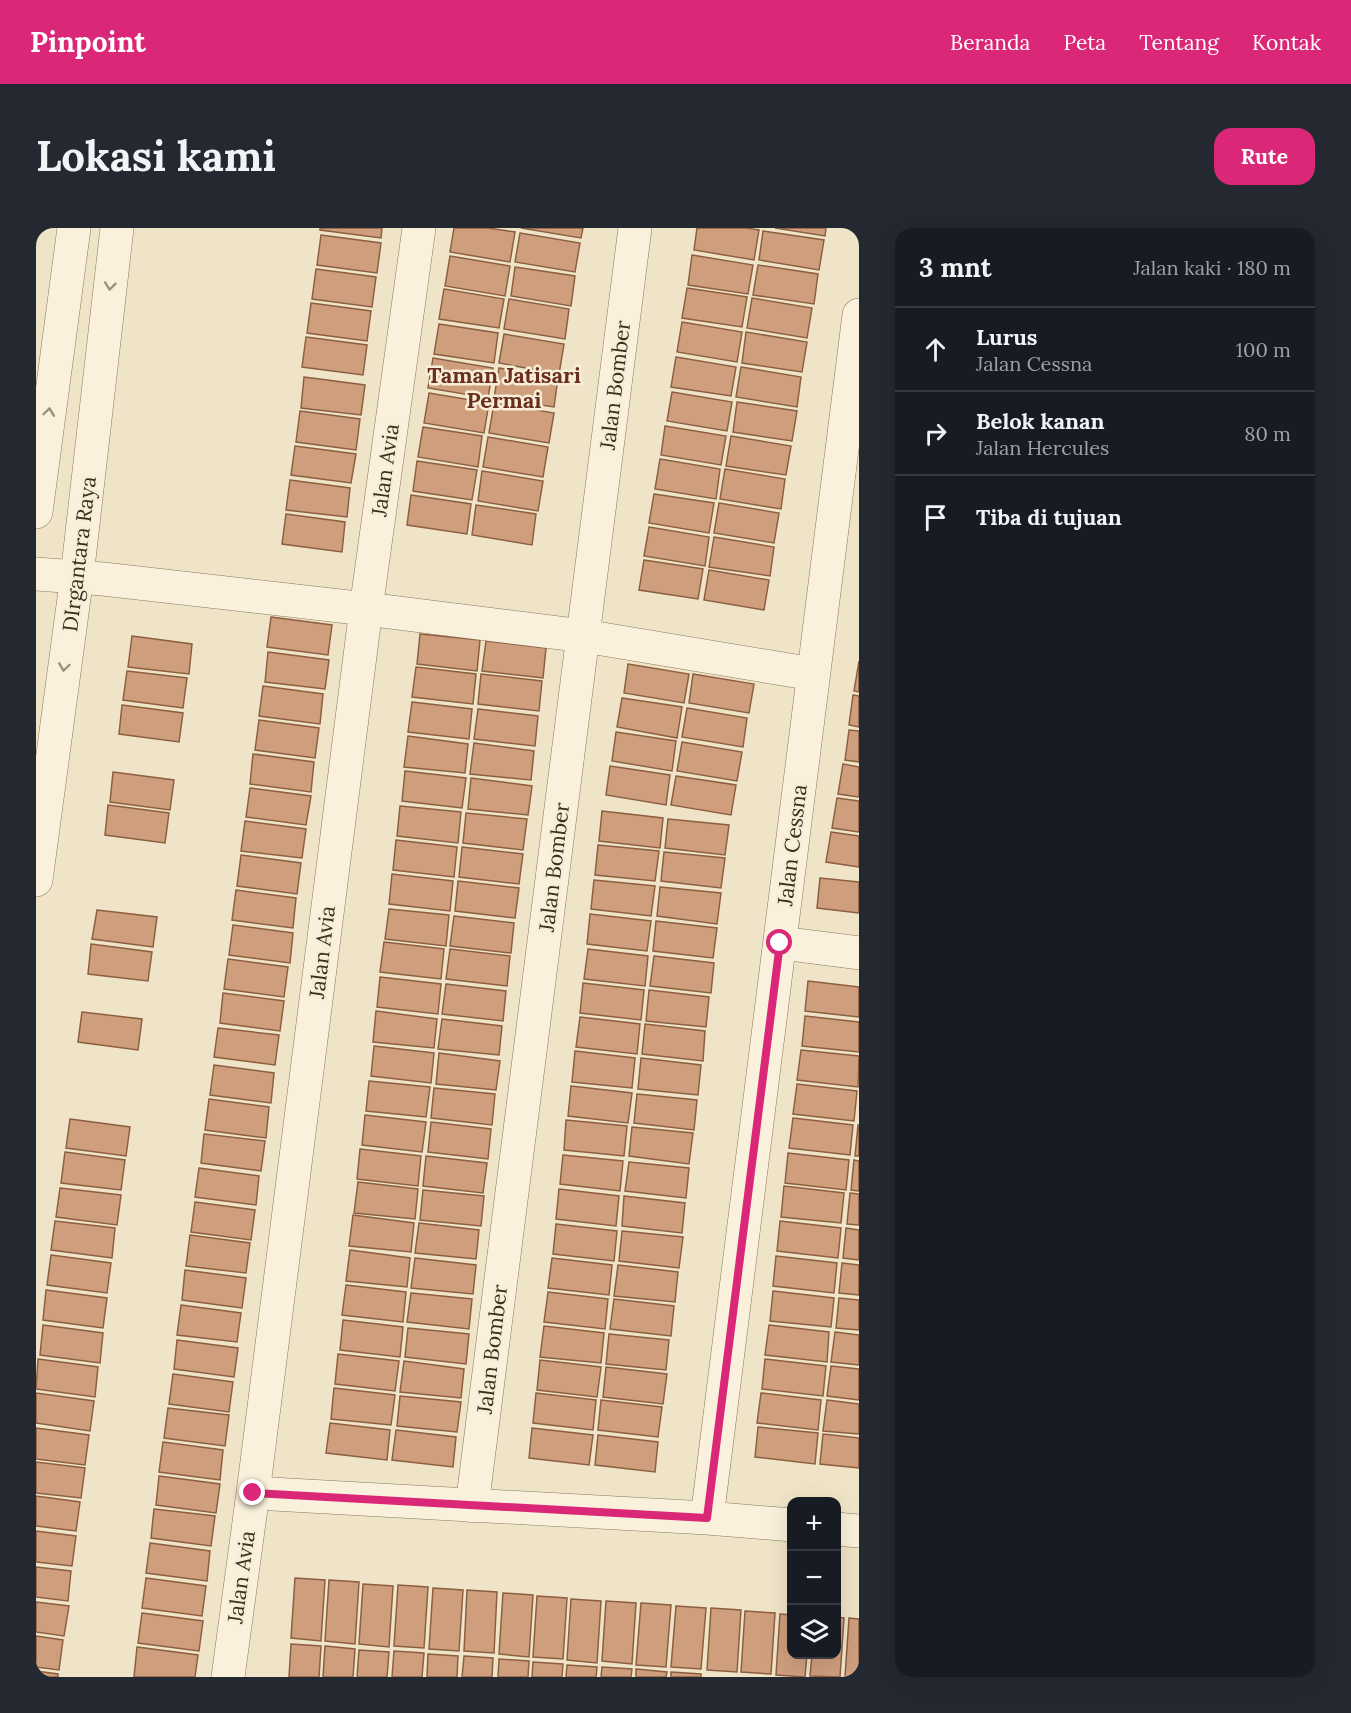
<!DOCTYPE html>
<html lang="id">
<meta charset="utf-8">
<style>
:root{--surface:#171b24;--page:#242831;--text:#f1f3f6;--muted:#9ea1a6;--line:#363941;--accent:#db2777}
body{margin:0;font-family:Lora,serif;background:var(--page);color:var(--text)}
.controls{position:absolute;right:18px;bottom:18px;display:grid;overflow:hidden;border-radius:12px;box-shadow:0 6px 24px #0002}
.controls button{width:54px;height:54px;display:grid;place-items:center;padding:0;border:0;border-bottom:2px solid var(--line);background:var(--surface);color:var(--text);font:30px sans-serif}
.stop{position:absolute;width:18px;height:18px;margin:-14px;border:4px solid #db2777;border-radius:50%;background:#fff}
.stop.end{background:#db2777;border-color:#fff;box-shadow:0 2px 6px #0008}
.list{margin:0;padding:0;list-style:none}
h2{display:flex;justify-content:space-between;align-items:center;height:78px;margin:0;padding:0 24px;font-size:26px}
h2 small{font-size:20px;font-weight:400;color:var(--muted)}
.list li{display:grid;grid-template-columns:39px 1fr auto;gap:18px;align-items:center;box-sizing:border-box;height:84px;padding:0 24px;border-top:2px solid var(--line)}
.list b{display:block;font-size:22px;white-space:nowrap}
.list p{margin:0;font-size:20px;white-space:nowrap;color:var(--muted)}
.list em{font-size:20px;font-style:normal;color:var(--muted)}
.icon{flex:none;width:33px;height:33px;fill:none;stroke:currentColor;stroke-width:2;stroke-linecap:round;stroke-linejoin:round}
.map{position:relative;flex:none;width:823px;height:1449px;overflow:hidden;border-radius:18px}
header{display:flex;align-items:center;gap:36px;box-sizing:border-box;height:84px;padding:0 30px;background:var(--accent);color:#fff}
header strong{font-size:28px}
nav{display:flex;gap:33px;margin-inline-start:auto;font-size:21px}
.intro{display:flex;align-items:center;justify-content:space-between;box-sizing:border-box;height:144px;padding:0 36px}
h1{margin:0;font-size:42px}
.button{padding:15px 27px;border-radius:18px;background:var(--accent);color:#fff;font-size:21px;font-weight:700}
main{display:flex;gap:36px;padding:0 36px}
aside{flex:1;background:var(--surface);border-radius:18px;box-shadow:0 6px 24px #0002}
.map>svg:first-child{display:block}
.building{fill:#cf9f7d;stroke:#8d5f41;stroke-width:1.5}
.lines{fill:none;stroke-linecap:round;stroke-linejoin:round}
.street-casing{stroke:#8d765c;stroke-width:34}
.street{stroke:#faf1dc;stroke-width:33}
.oneway{stroke:#9c907e}
.route{stroke:#db2777;stroke-width:8}
.labels{text-anchor:middle;dominant-baseline:central;stroke-width:5;stroke-linejoin:round;paint-order:stroke}
.street-label{font-size:21px;fill:#3d2e20;stroke:#f7eed8}
.neighbourhood-label{font-size:22px;font-weight:bold;fill:#6b2e1e;stroke:#f7eed8}
</style>
<header>
<strong>Pinpoint</strong>
<nav><a>Beranda</a><a>Peta</a><a>Tentang</a><a>Kontak</a></nav>
</header>
<div class="intro"><h1>Lokasi kami</h1><a class="button">Rute</a></div>
<main>
<div class="map">
<svg width="823" height="1449" viewBox="0 0 823 1449">
<rect width="100%" height="100%" fill="#f0e4c8"/>
<path class="building" d="M284 0H346L345 10 284 2Z
M418 0H452L479 4 474 34 414 24Z
M485 0H547L545 10Z
M661 0H710L723 2 718 32 658 22Z
M739 0H790L789 8Z
M727 3 788 12 783 42 723 32Z
M484 5 544 15 539 44 479 34Z
M285 7 345 15 341 45 281 37Z
M656 27 717 37 712 66 652 57Z
M414 28 474 38 469 68 409 58Z
M722 37 782 46 778 76 717 67Z
M479 39 539 48 535 78 475 68Z
M280 41 340 49 336 79 276 71Z
M651 60 711 69 706 99 646 90Z
M408 61 468 71 463 100 403 91Z
M716 70 776 80 771 110 711 100Z
M473 71 533 81 529 111 468 101Z
M275 75 335 83 331 113 271 105Z
M646 94 706 104 701 134 641 124Z
M403 96 462 105 458 135 398 126Z
M710 104 771 114 766 144 706 135Z
M468 106 528 116 523 146 463 135Z
M270 109 331 117 327 147 266 139Z
M640 129 700 139 695 168 635 159Z
M397 130 457 140 452 170 392 160Z
M705 139 765 149 761 179 700 169Z
M463 140 522 150 518 179 458 170Z
M268 149 329 157 325 187 265 180Z
M636 164 696 174 691 203 631 193Z
M393 165 453 175 448 205 388 195Z
M701 174 761 183 756 213 697 204Z
M458 175 518 185 513 215 453 205Z
M264 183 324 191 320 222 260 214Z
M629 198 690 208 685 237 625 227Z
M387 199 446 208 442 239 382 229Z
M695 208 755 218 750 247 690 238Z
M452 209 512 219 507 249 447 239Z
M259 218 320 226 315 255 255 247Z
M624 231 684 241 680 271 619 261Z
M381 233 441 242 436 272 377 263Z
M689 241 749 251 745 281 684 271Z
M446 243 507 253 502 283 442 273Z
M254 252 314 260 311 289 250 282Z
M618 266 678 275 673 305 613 295Z
M375 267 435 276 431 306 371 297Z
M683 275 743 285 738 315 678 305Z
M440 277 500 286 496 317 436 307Z
M250 286 309 294 306 324 246 316Z
M613 299 673 309 669 338 608 328Z
M678 309 738 319 734 348 673 339Z
M608 332 667 341 662 371 603 362Z
M673 342 733 352 728 382 668 372Z
M235 389 296 397 292 427 231 419Z
M384 406 444 412 441 443 381 436Z
M96 408 156 416 153 446 92 439Z
M450 413 510 420 507 450 446 443Z
M232 424 293 432 289 461 229 454Z
M823 433V464L818 463Z
M592 436 653 446 648 475 588 465Z
M380 439 440 446 437 476 376 469Z
M91 443 151 450 147 480 87 472Z
M445 446 506 453 503 483 442 476Z
M657 446 718 456 713 485 653 475Z
M227 458 287 466 284 496 223 488Z
M817 467 823 468V499L813 497Z
M586 470 646 479 641 510 581 499Z
M376 474 436 481 433 511 372 504Z
M86 477 147 485 143 514 83 506Z
M651 480 711 490 707 519 646 509Z
M442 481 502 488 499 518 438 511Z
M223 492 283 500 279 530 219 522Z
M813 502 823 503V534L809 532Z
M580 504 640 513 636 543 576 533Z
M372 508 432 516 429 545 368 539Z
M646 514 706 524 701 553 641 543Z
M438 515 498 523 495 552 434 546Z
M217 526 278 534 275 564 214 556Z
M807 536 823 539V569L802 566Z
M574 538 634 547 630 577 570 567Z
M369 543 430 550 426 580 366 573Z
M77 544 138 552 134 582 74 574Z
M640 548 700 557 695 587 635 577Z
M435 550 496 558 492 587 432 581Z
M214 560 275 568 270 597 210 589Z
M801 570 823 573V604L796 600Z
M72 577 133 585 129 615 69 607Z
M364 578 425 584 422 615 361 608Z
M566 583 627 590 624 620 563 613Z
M430 585 491 591 487 622 427 615Z
M632 591 693 597 689 627 629 620Z
M209 593 270 601 266 630 205 623Z
M795 604 823 608V639L790 634Z
M360 612 421 619 418 649 357 642Z
M562 617 623 623 619 653 559 647Z
M426 619 487 626 483 656 423 649Z
M628 624 689 630 685 660 625 653Z
M205 627 265 635 261 666 201 658Z
M356 646 417 653 414 683 353 676Z
M784 650 823 654V685L781 680Z
M558 652 619 658 615 688 555 681Z
M422 653 483 660 479 690 419 683Z
M624 659 685 665 681 696 621 688Z
M200 662 260 670 257 700 196 692Z
M353 681 413 687 410 718 349 711Z
M61 682 121 689 117 719 56 711Z
M554 686 615 693 611 723 551 716Z
M418 688 478 695 475 725 414 718Z
M620 693 681 700 677 730 617 723Z
M197 697 257 705 254 735 193 727Z
M348 714 408 721 405 751 344 744Z
M55 716 116 724 112 753 52 746Z
M414 721 474 728 471 758 410 751Z
M552 721 612 728 609 758 548 751Z
M618 728 678 735 675 765 614 758Z
M192 731 252 739 248 769 188 761Z
M344 749 405 756 402 786 341 779Z
M772 753 823 759V789L769 783Z
M547 755 608 762 605 792 544 785Z
M410 756 470 763 467 793 406 786Z
M613 762 673 769 670 799 610 793Z
M187 765 248 773 244 803 184 795Z
M340 783 401 791 398 820 337 814Z
M46 784 106 791 102 822 42 814Z
M769 788 823 794V824L766 818Z
M544 789 604 796 601 826 540 819Z
M406 791 466 798 463 827 402 821Z
M609 796 669 803 667 833 606 826Z
M182 800 243 807 239 837 178 829Z
M338 818 398 825 395 855 335 848Z
M765 822 823 828 822 859 761 852Z
M539 823 599 830 596 860 536 854Z
M403 825 464 833 460 862 400 856Z
M605 830 665 837 662 867 602 861Z
M178 837 238 845 235 875 174 867Z
M333 853 394 859 390 889 330 883Z
M761 856 821 863 818 893 757 886Z
M535 858 596 865 592 895 532 888Z
M398 860 459 866 456 897 395 890Z
M601 866 661 872 658 902 598 895Z
M173 871 233 879 230 910 169 902Z
M329 887 390 894 386 924 326 917Z
M757 890 817 897 814 927 753 920Z
M34 891 94 899 90 928 30 920Z
M530 892 591 898 588 928 528 922Z
M395 894 455 901 452 931 392 924Z
M822 897H823V928H819Z
M596 899 657 905 653 936 593 928Z
M168 906 229 913 225 943 165 935Z
M324 921 385 928 382 958 321 951Z
M29 924 89 932 85 962 25 955Z
M752 925 813 932 810 962 749 955Z
M527 927 587 933 584 963 524 956Z
M390 928 451 935 447 965 387 958Z
M818 932 823 933V963L815 962Z
M593 934 653 940 650 970 589 963Z
M163 940 223 948 220 977 159 969Z
M322 954 382 961 379 991 318 985Z
M748 958 808 965 805 995 745 989Z
M24 960 85 967 81 997 20 989Z
M523 961 583 968 580 998 520 991Z
M387 962 448 968 445 998 384 992Z
M814 965 823 966V997L811 996Z
M588 968 649 975 646 1005 586 998Z
M159 974 219 982 215 1012 155 1004Z
M317 987 378 995 375 1024 313 1018Z
M19 993 79 1000 76 1030 15 1022Z
M744 993 805 1000 802 1030 741 1023Z
M383 995 443 1002 440 1031 379 1025Z
M520 996 581 1003 578 1033 517 1026Z
M810 1000 823 1002V1032L807 1030Z
M586 1003 647 1009 643 1040 583 1033Z
M154 1007 214 1015 210 1045 150 1038Z
M314 1022 374 1030 371 1059 310 1053Z
M15 1027 75 1035 71 1065 11 1057Z
M740 1028 801 1035 798 1065 737 1058Z
M379 1030 440 1037 437 1066 375 1060Z
M516 1030 576 1037 573 1067 512 1060Z
M806 1035 823 1037V1067L803 1065Z
M582 1037 642 1044 639 1074 578 1068Z
M149 1042 210 1050 206 1080 146 1072Z
M310 1057 370 1064 367 1094 306 1087Z
M10 1062 71 1070 67 1100 7 1092Z
M737 1063 798 1070 795 1099 734 1093Z
M512 1064 572 1071 569 1101 508 1094Z
M375 1065 436 1071 433 1101 371 1094Z
M803 1070 823 1072V1102L800 1100Z
M578 1071 638 1078 635 1108 574 1101Z
M145 1077 205 1085 201 1114 141 1107Z
M307 1092 367 1099 364 1129 304 1122Z
M7 1097 67 1105 64 1135 4 1127Z
M733 1097 793 1104 791 1134 729 1127Z
M508 1098 568 1105 565 1135 504 1129Z
M372 1100 433 1106 430 1136 369 1129Z
M799 1104 823 1107V1137L795 1134Z
M573 1106 633 1112 630 1142 570 1136Z
M141 1112 202 1120 198 1149 138 1141Z
M302 1126 363 1133 359 1163 299 1156Z
M2 1131 62 1139 59 1169 0 1161Z
M729 1131 790 1138 787 1168 726 1161Z
M504 1132 565 1139 561 1169 501 1162Z
M368 1133 428 1141 425 1170 364 1164Z
M795 1138 823 1141V1172L791 1168Z
M570 1139 631 1146 627 1176 567 1169Z
M137 1146 197 1154 193 1184 133 1176Z
M298 1160 359 1167 355 1197 295 1191Z
M0 1165 58 1173 54 1203 0 1195Z
M500 1165 560 1172 557 1202 497 1195Z
M725 1165 785 1172 782 1202 721 1195Z
M364 1168 425 1174 421 1204 361 1198Z
M565 1172 626 1179 622 1209 562 1202Z
M791 1172 823 1176V1206L787 1203Z
M132 1180 193 1187 189 1218 128 1210Z
M294 1195 354 1202 351 1232 290 1225Z
M722 1199 782 1205 779 1236 719 1229Z
M0 1200 53 1207 49 1237 0 1231Z
M496 1200 557 1207 553 1237 493 1230Z
M360 1202 420 1209 417 1239 356 1232Z
M787 1206 823 1210V1240L784 1236Z
M562 1207 622 1214 619 1244 559 1237Z
M127 1214 187 1222 184 1252 123 1244Z
M0 1234 49 1240 45 1270 0 1265Z
M123 1248 184 1256 180 1285 120 1277Z
M0 1268 44 1274 40 1303 0 1298Z
M118 1281 179 1288 175 1318 115 1310Z
M0 1303 40 1308 36 1338 0 1334Z
M114 1315 174 1323 171 1353 110 1345Z
M0 1339 35 1343 32 1373 0 1369Z
M110 1350 170 1358 166 1388 106 1380Z
M259 1350 289 1352 285 1413 255 1410Z
M293 1352 323 1354 319 1416 289 1413Z
M327 1356 357 1358 353 1419 323 1416Z
M362 1357 392 1359 388 1420 358 1418Z
M397 1360 427 1362 423 1423 393 1421Z
M431 1362 461 1364 458 1425 428 1423Z
M467 1365 497 1367 493 1429 463 1426Z
M501 1368 531 1370 527 1431 497 1429Z
M535 1371 565 1373 561 1435 531 1432Z
M570 1373 600 1375 596 1436 566 1433Z
M0 1374 33 1378 28 1408 0 1404Z
M605 1375 635 1377 630 1439 600 1437Z
M640 1378 670 1380 665 1441 635 1439Z
M675 1380 705 1382 701 1444 671 1442Z
M709 1383 739 1385 735 1446 705 1444Z
M106 1385 167 1393 163 1423 102 1415Z
M744 1386 756 1387V1426H771L769 1449 740 1447Z
M800 1389 808 1390 804 1449 774 1448 776 1426H800Z
M813 1390 823 1391V1449H809Z
M0 1408 27 1412 23 1442 0 1439Z
M255 1416 285 1418 283 1449H253Z
M289 1418 319 1421 317 1449H287Z
M101 1419 162 1427 159 1449H98Z
M323 1422 353 1424 351 1449H321Z
M358 1423 388 1425 386 1449H356Z
M392 1426 422 1428 421 1449H391Z
M428 1428 457 1430 456 1449H426Z
M463 1431 493 1433 492 1449H462Z
M497 1434 527 1436 526 1449H496Z
M531 1437 561 1439 560 1449H530Z
M566 1439 596 1441 595 1449H565Z
M600 1441 631 1444 630 1449H600Z
M0 1443 22 1446V1449H0Z
M635 1444 665 1446V1449H635Z"/>
<g class="lines">
<g class="street-casing">
<path id="street" d="M0 284 38 0
M0 346 67 351 330 381 548 408 777 446
M0 652 41 348 81 0
M745 715 823 725
M217 1265 671 1290 756 1297
M436 1278 599 0
M671 1290 823 87
M800 1301 823 1303
M192 1449 217 1265 330 381 383 0"/>
</g>
<use href="#street" class="street"/>
</g>
<defs><path id="oneway-chevron" d="M-2-3.5L2.5 0L-2 3.5" fill="none" stroke-width="1.6" stroke-linecap="round" stroke-linejoin="round" transform="scale(1.5)"/></defs>
<g class="oneway">
<use href="#oneway-chevron" transform="translate(74 58) rotate(97)"/>
<use href="#oneway-chevron" transform="translate(13 184) rotate(-82)"/>
<use href="#oneway-chevron" transform="translate(28 439) rotate(98)"/>
</g>
<g class="lines">
<path class="route" d="M217 1265 671 1290 744 715"/>
</g>
<g class="labels">
<g class="street-label">
<text transform="translate(579 157) rotate(-83)">Jalan Bomber</text>
<text transform="translate(349 242) rotate(-82)">Jalan Avia</text>
<text transform="translate(43 326) rotate(-83)">DIrgantara Raya</text>
<text transform="translate(756 617) rotate(-83)">Jalan Cessna</text>
<text transform="translate(518 639) rotate(-83)">Jalan Bomber</text>
<text transform="translate(286 724) rotate(-83)">Jalan Avia</text>
<text transform="translate(456 1121) rotate(-83)">Jalan Bomber</text>
<text transform="translate(205 1349) rotate(-82)">Jalan Avia</text>
</g>
<g class="neighbourhood-label">
<text x="468" y="147">Taman Jatisari<tspan x="468" dy="25">Permai</tspan></text>
</g>
</g>
</svg>
<div class="controls">
<button>+</button>
<button>−</button>
<button><svg class="icon" aria-label="layers" viewBox="0 0 24 24"><path d="M12 4l9 5-9 5-9-5zM3 14l9 5 9-5"/></svg></button>
</div>
<div class="stop" style="left:744px;top:715px"></div>
<div class="stop end" style="left:217px;top:1265px"></div>
</div>
<aside>
<h2>3 mnt<small>Jalan kaki · 180 m</small></h2>
<ul class="list">
<li><svg class="icon" aria-label="ahead" viewBox="0 0 24 24"><path d="M12 20V5M6 11l6-6 6 6"/></svg><div><b>Lurus</b><p>Jalan Cessna</p></div><em>100 m</em></li>
<li><svg class="icon" aria-label="right" viewBox="0 0 24 24"><path d="M7 20v-9h11M14 6l5 5-5 5"/></svg><div><b>Belok kanan</b><p>Jalan Hercules</p></div><em>80 m</em></li>
<li><svg class="icon" aria-label="arrive" viewBox="0 0 24 24"><path d="M6 21V4h12l-3 4 3 4H6"/></svg><div><b>Tiba di tujuan</b></div></li>
</ul>
</aside>
</main>
